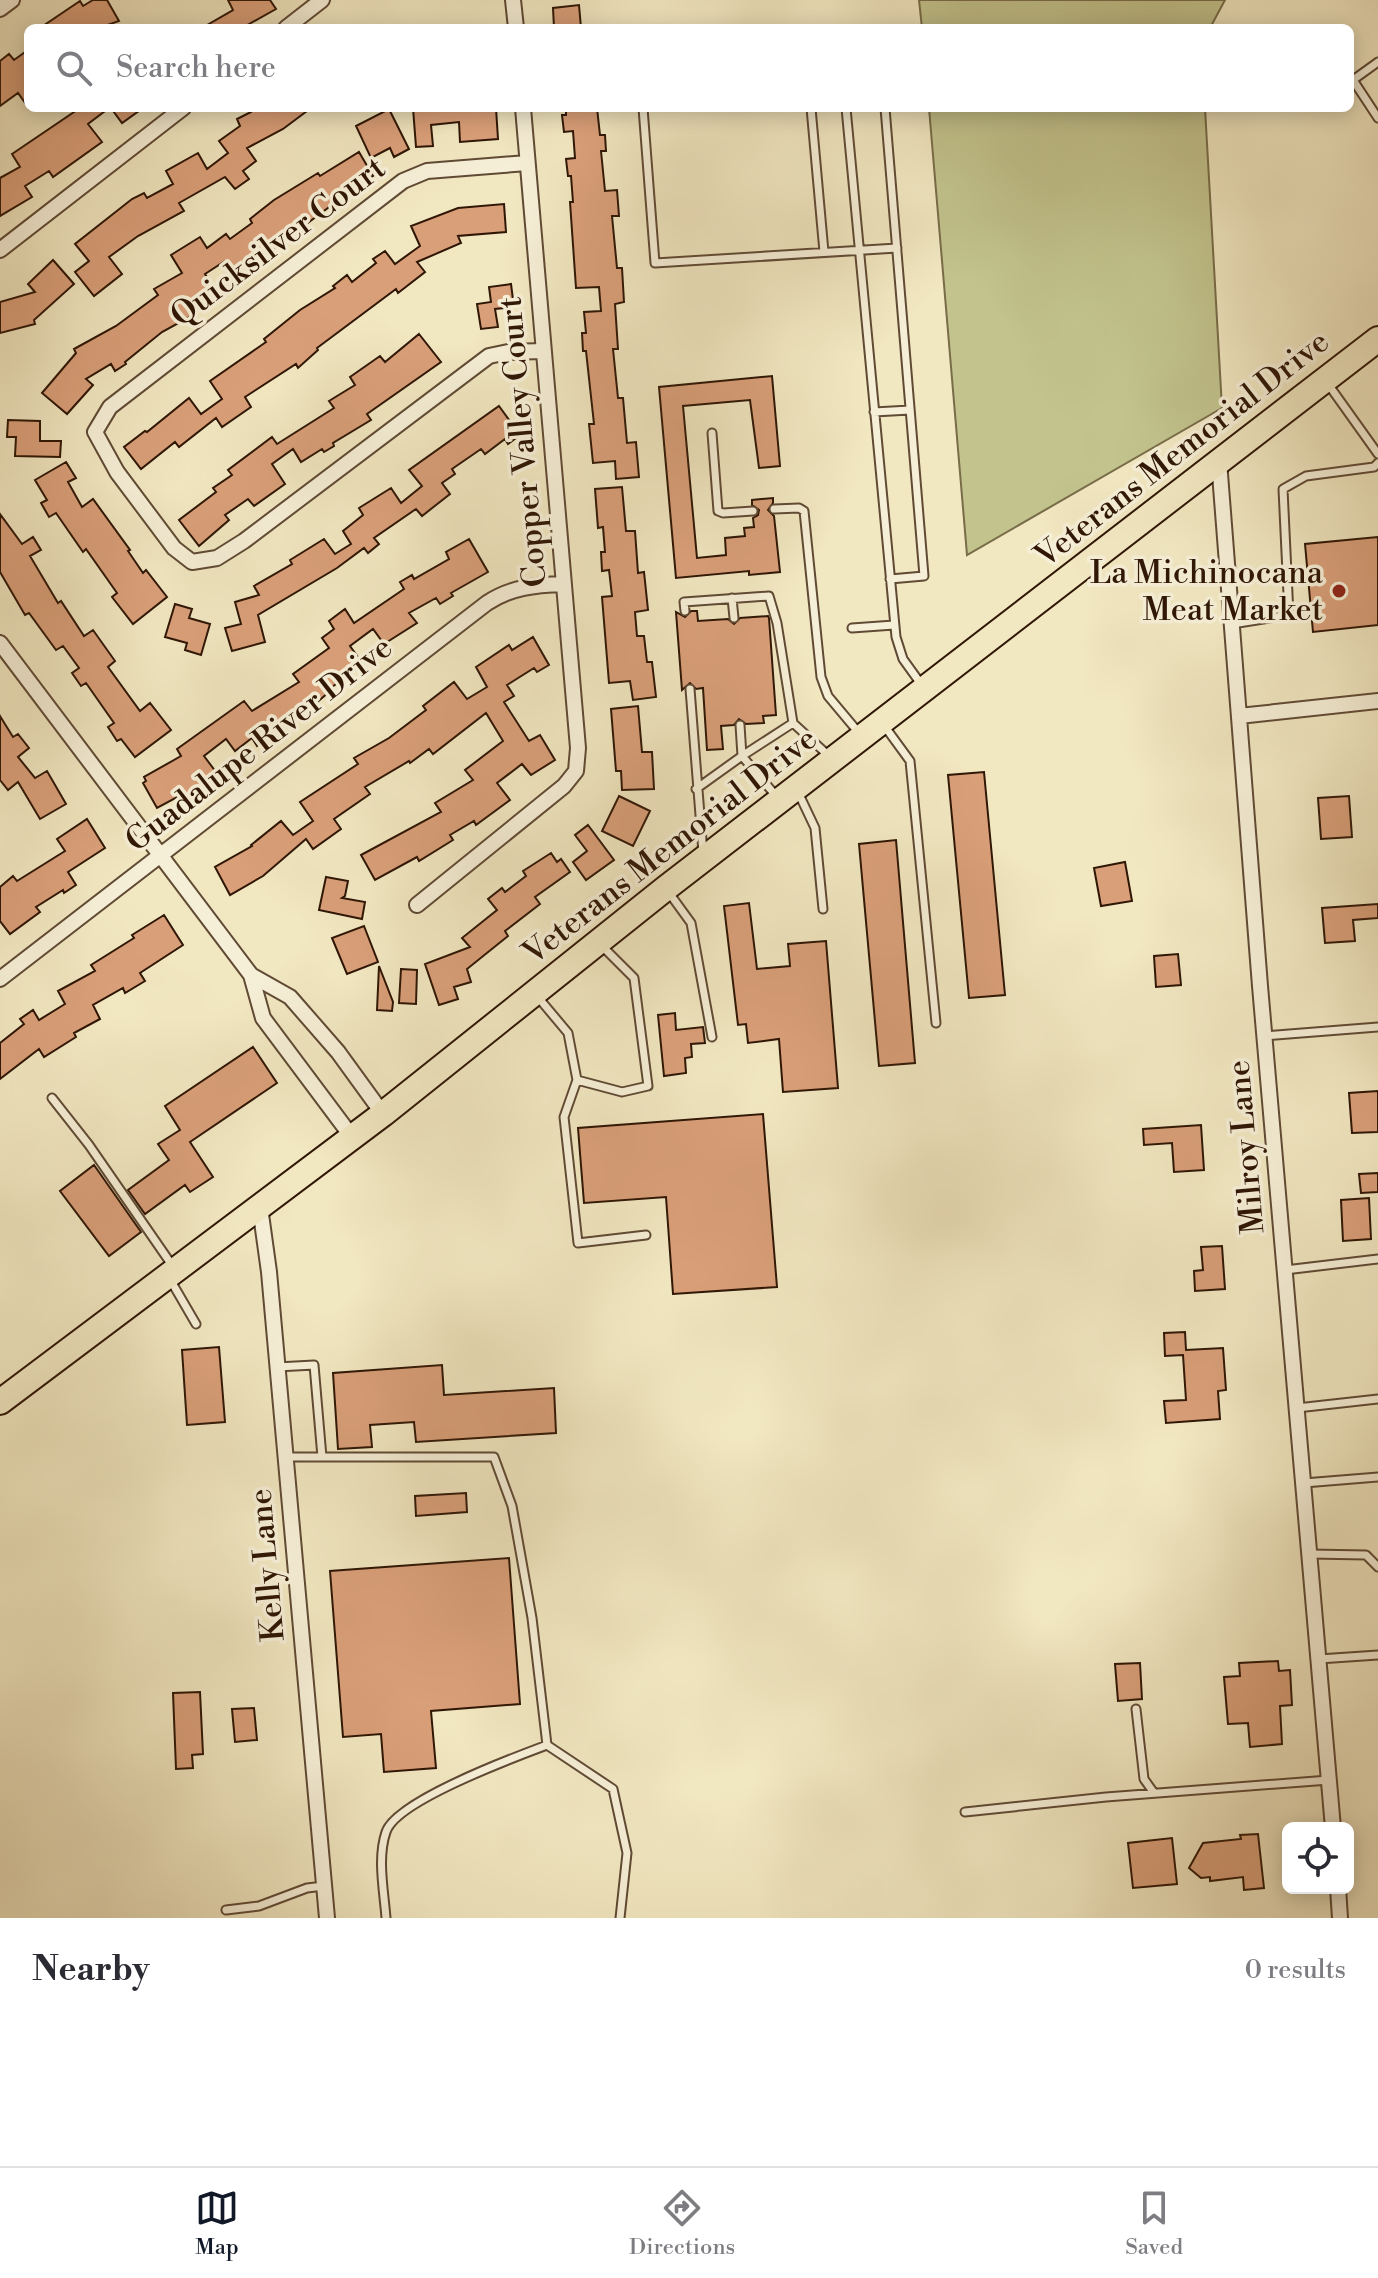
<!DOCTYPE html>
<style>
:root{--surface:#fff;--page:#f7f7f7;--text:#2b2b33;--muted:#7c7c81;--line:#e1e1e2;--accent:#111827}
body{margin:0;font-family:"Libre Bodoni",serif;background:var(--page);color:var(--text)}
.controls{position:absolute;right:24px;bottom:24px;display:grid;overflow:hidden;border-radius:12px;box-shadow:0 4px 20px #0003}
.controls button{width:72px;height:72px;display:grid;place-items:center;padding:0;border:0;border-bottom:2px solid var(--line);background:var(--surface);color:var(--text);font:40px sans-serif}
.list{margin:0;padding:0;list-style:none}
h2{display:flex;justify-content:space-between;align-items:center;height:104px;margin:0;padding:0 32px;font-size:34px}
h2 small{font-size:26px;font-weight:400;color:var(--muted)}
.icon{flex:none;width:44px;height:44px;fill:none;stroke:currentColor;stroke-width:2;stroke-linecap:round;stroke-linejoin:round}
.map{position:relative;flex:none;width:1378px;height:1918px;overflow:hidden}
.search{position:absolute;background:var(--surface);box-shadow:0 4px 20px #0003;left:24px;right:24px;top:24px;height:88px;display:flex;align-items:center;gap:20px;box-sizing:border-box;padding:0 28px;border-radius:12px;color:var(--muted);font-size:30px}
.sheet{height:248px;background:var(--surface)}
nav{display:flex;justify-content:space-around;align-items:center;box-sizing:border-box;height:112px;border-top:2px solid var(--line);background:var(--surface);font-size:22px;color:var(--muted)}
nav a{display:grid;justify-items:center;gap:4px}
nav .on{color:var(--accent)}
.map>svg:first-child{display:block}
.green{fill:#c2c38d;stroke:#786c49;stroke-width:2}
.building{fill:#d99f79;stroke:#2f1605;stroke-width:2}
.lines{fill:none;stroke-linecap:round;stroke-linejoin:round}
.service-casing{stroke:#604a34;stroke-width:11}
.minor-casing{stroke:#604a34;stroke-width:18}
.primary-casing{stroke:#2f1605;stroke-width:28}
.service{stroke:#f6efd7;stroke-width:7}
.minor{stroke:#f6efd7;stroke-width:14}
.primary{stroke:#f1e7c1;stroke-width:24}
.poi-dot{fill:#8f2418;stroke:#f6efd7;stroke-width:3}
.labels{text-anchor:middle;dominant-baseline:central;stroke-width:7;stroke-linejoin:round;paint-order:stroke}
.street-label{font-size:32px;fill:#2f1605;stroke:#f6efd7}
.poi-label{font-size:32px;fill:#2f1605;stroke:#f6efd7;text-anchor:end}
</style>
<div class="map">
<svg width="1378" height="1918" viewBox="0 0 1378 1918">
<rect width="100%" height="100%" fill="#f1e7c1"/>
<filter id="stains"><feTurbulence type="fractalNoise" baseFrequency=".0025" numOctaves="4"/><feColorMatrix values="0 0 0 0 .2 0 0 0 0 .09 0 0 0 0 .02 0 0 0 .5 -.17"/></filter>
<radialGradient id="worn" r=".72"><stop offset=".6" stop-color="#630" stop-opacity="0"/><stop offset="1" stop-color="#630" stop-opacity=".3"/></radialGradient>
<path class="green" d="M919 0H1225L1210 28H922Z
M929 108H1205L1222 408 967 555Z"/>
<path class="building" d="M93 0H107L119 21 99 28H40L80 1 83 6Z
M228 0H270L276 9 242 28H202L233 10Z
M579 5 581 28H554L553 8Z
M28 50V107L18 93 0 106V61L9 54 14 60Z
M80 108H109L88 124 102 142 53 177 49 171 25 186 32 197 0 216V178L20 167 12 154Z
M111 108H143L122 123Z
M250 108H311L283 129 247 148 256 161 243 171 249 179 235 189 225 177 179 203 184 211 138 236 109 257 122 274 94 296 75 272 89 261 75 244 132 199 144 193 147 198 173 184 166 171 198 153 207 169 228 153 219 141 240 126 237 119 251 112Z
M413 108H448V111L496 108 498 139 460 142 459 122 431 125 433 146 416 147Z
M566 108H597L600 135H605L606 151H601L605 191 617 190 619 216H612L617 268H622L624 302 615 304 618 349H613L618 398H623L627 443 636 442 639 477 616 479 615 461 593 463 589 424H594L586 351H583L582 333H586L584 312 601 311 599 287 576 288 570 202H573L571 176H568L566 159 575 158 573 131 564 132 562 115H566Z
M389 109 409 149 394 157 390 148 371 158 356 126Z
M359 152 373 176 335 199 336 202 254 263 250 257 232 270 225 261 205 274 217 294 192 310 195 314 162 332 125 362 126 364 115 371 111 364 86 379 93 385 67 414 42 393 76 353 74 349 116 326 158 295 154 289 182 273 171 255 200 237 207 248 226 234 230 239 252 223 250 219 274 200 318 173 320 176Z
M504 204 506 232 458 236 461 243 417 262 425 272 398 293 396 289 317 348 318 350 298 368 296 364 245 397 251 407 222 427 216 418 179 447 175 442 141 469 124 447 145 431 147 432 189 398 201 414 222 399 210 381 266 342 264 339 300 310 335 288 333 286 347 275 352 282 376 263 373 259 385 251 395 264 420 246 411 226 458 208Z
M53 260 74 284 34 320 35 324 0 333V302L35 292 28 284Z
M511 284 514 307 495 309 498 327 481 329 477 304 491 302 489 287Z
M419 334 441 362 367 414 371 420 333 443 334 446 324 452 322 449 301 462 293 449 272 464 285 484 254 506 248 499 225 515 229 520 199 546 179 520 216 492 213 488 232 475 228 470 272 437 277 444 334 408 329 401 355 385 350 377 380 356 385 362Z
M772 376 780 466 759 468 750 400 683 406 697 558 726 555 725 538 745 536 744 528 754 527 753 518 758 515 759 510 752 505V500L773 498V503L768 510 774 516 780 572 749 575V571L676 578 659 387Z
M499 406 520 435 508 444 505 439 485 454 481 449 452 469 455 474 442 483 450 494 422 516 416 509 374 538 379 544 368 553 364 548 337 568 258 615 265 642 232 651 225 628 241 624 235 602 259 595 254 586 292 564 290 560 324 539 335 554 351 544 343 531 363 515 359 508 391 488 401 503 422 486 409 470Z
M8 420 40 421V441H61L60 457 15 456 16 437H7Z
M66 462 76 478 68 482 82 507 93 499 130 550 128 551 143 573 146 570 167 597 133 624 112 597 117 593 86 549 83 552 56 513 49 517 41 503 47 500 35 480Z
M622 487 626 531H635L638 573 644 572 648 610 635 612 637 636H644L647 662H652L656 697 633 700 630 681 609 683 602 597 612 596 609 570 602 571 601 552H605L603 527 598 528 595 489Z
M0 514 22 544 33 537 41 550 30 556 58 603 61 601 84 636 93 630 115 661 108 667 140 711 150 703 171 730 135 757 121 739 117 741 108 727 114 723 86 683 81 686 72 673 79 668 63 646 56 650 29 613 25 615 0 572Z
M1378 537V625L1313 632 1305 544Z
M469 539 488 572 451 593 453 596 440 604 436 598 409 613 417 623 384 644 373 629 350 646 363 664 328 690 329 692 308 710 269 734 270 735 257 746 252 738 235 751 226 739 204 756 219 776 182 802 179 796 157 808 143 783 146 781 144 777 181 756 177 749 244 701 252 711 299 682 293 674 329 648 322 638 334 629 329 621 345 609 354 623 404 589 400 582 412 575 414 579 449 559 446 552Z
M175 604 192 609 189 618 210 624 201 655 185 650 187 643 165 637Z
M691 611H697L698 621 728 619 734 624 740 618 768 616 769 618 776 715 763 716 764 723 746 724 739 719 734 725 721 726 723 749 707 750 703 688 696 689 690 683 682 690 676 612 685 617Z
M533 637 549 665 537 672 534 668 507 685 514 696 504 702 529 741 540 735 555 760 531 775 522 764 497 783 510 800 476 825 474 821 450 835 453 840 419 861 417 857 375 880 361 855 441 812 435 803 473 780 465 770 503 741 486 713 433 754 429 749 410 763 409 761 365 787 370 794 334 819 341 829 313 849 306 839 263 876 230 895 215 867 252 846 251 845 281 821 293 835 313 821 300 802 358 764 354 758 389 738 426 710 423 706 454 682 467 699 487 687 476 667 509 645 512 650Z
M638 706 642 752H652L654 789 622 790 621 771H616L611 709Z
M0 716 13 737 18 734 29 748 18 757 35 778 47 771 66 804 40 819 18 782 8 790 0 780Z
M984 772 1005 995 969 998 948 775Z
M619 796 650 811 633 846 602 831Z
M1349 796 1352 837 1321 839 1318 798Z
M87 819 105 848 68 872 76 885 64 893 63 890 36 907 40 912 10 934 0 921V887L13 876 17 881 65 851 57 839Z
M588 825 614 860 586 880 573 862 587 851 575 835Z
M896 840 915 1063 879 1066 859 844Z
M551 853 557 862 561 859 570 872 535 897 540 904 505 931 508 936 467 969 471 982 454 987 458 999 439 1005 425 964 470 947 462 938 497 910 488 899 502 888 505 892 526 876 523 871Z
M1125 862 1132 901 1101 906 1094 868Z
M326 877 348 881 345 896 342 898 365 902 362 919 319 910Z
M749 903 757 969 790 966 788 944 826 941 838 1088 783 1092 779 1039 748 1043 746 1024 738 1025 724 906Z
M1378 904V918L1353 920 1355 941 1325 943 1322 908Z
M164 915 183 945 140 973 145 981 125 993 123 988 93 1005 100 1019 74 1033 76 1037 44 1057 39 1049 0 1079V1043L24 1024 20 1019 33 1010 39 1020 65 1004 58 991 95 971 91 965 134 938 132 935Z
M364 926 378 962 347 974 332 938Z
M1178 954 1181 985 1156 987 1154 956Z
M379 966 393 1002 392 1011 377 1010Z
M401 969 417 970 416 1004 399 1003Z
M675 1013 676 1030 703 1027 705 1043 691 1044 692 1057 685 1058 686 1073 664 1076 658 1015Z
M253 1047 277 1083 190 1142 213 1177 190 1192 185 1185 145 1214 128 1190 169 1160 158 1144 180 1130 165 1106Z
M1378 1091V1132L1352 1133 1349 1093Z
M763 1114 777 1287 673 1294 666 1197 584 1203 578 1128Z
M1201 1125 1204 1170 1174 1172 1172 1143 1144 1145 1143 1129Z
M94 1165 141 1232 109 1256 60 1191Z
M1378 1173V1192L1361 1193 1359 1174Z
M1369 1198 1371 1239 1343 1241 1341 1200Z
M1222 1246 1225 1289 1195 1291 1194 1271 1203 1270 1201 1247Z
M1185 1332 1186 1350 1223 1348 1226 1390 1218 1391 1220 1419 1166 1423 1164 1401 1186 1400 1183 1355 1165 1356 1164 1333Z
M219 1347 225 1422 187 1425 182 1350Z
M442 1365 444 1395 554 1388 556 1433 416 1442 414 1422 370 1425 372 1447 338 1449 333 1373Z
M466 1493 467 1512 416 1516 415 1496Z
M509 1558 520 1704 431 1711 436 1768 384 1772 381 1734 343 1737 330 1571Z
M1278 1661 1279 1671 1290 1670 1292 1705 1280 1706 1282 1744 1250 1747 1248 1723 1228 1724 1224 1677 1240 1676 1239 1663Z
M1140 1663 1142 1699 1118 1701 1115 1664Z
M200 1692 203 1754 192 1755 193 1768 176 1769 173 1693Z
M254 1708 257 1740 235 1742 232 1709Z
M1258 1834 1264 1888 1244 1890 1243 1877 1210 1881V1877L1201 1878 1189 1868 1203 1843 1241 1839 1240 1835Z
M1172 1838 1177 1884 1133 1888 1128 1843Z"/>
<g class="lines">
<g class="service-casing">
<path id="service" d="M1378 62 1353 80 1378 118
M643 108 655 263 897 248
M811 108 824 252
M846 108 896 637 903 659 921 684
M885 108 924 576 890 579
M1328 384 1378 454
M874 412 910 410
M712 433 718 511 723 513 753 511
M774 509 799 508 804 511 821 677 828 696 859 733
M732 598 734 618
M685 611 684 602 769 596 777 623 793 723 829 756
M1232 624 1289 615 1283 489 1306 476 1374 467 1378 463
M852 628 894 625
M690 689 703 853
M883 724 910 761 936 1023
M696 789 742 756 740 725
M797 790 815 828 823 909
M777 797 742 756 793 723
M667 890 691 923 712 1037
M537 996 568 1033 577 1080 564 1117 578 1243 646 1235
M1265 1036 1378 1027
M577 1080 622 1092 648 1086 634 978 602 946
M52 1098 89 1145 174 1268
M1285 1270 1378 1259
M171 1281 196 1324
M277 1367 314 1365 322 1457
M1297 1408 1378 1399
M285 1457H494L512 1506 532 1618 547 1745C515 1757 396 1801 386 1832 377 1858 384 1891 386 1918
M1304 1483 1378 1477
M1310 1554 1366 1555 1378 1567
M1319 1659 1378 1655
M1136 1709 1144 1779 1154 1793
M547 1745 613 1789 627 1853 620 1918
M965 1812 1106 1797 1329 1780
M226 1910 259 1906 307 1888 324 1886"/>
</g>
<g class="minor-casing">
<path id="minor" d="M513 0 516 28
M0 9 12 0
M286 28 322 0
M527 163 427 171 403 181 110 407 95 432 117 472 174 548 192 562 217 558 244 541 489 356 508 352 543 351
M0 250 183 108
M1219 461 1260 986 1333 1828
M0 643 251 975 263 1018 352 1137
M1239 716 1378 701
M417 905 564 786 576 771 578 748 523 108
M251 975 290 997 338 1052 383 1114
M0 979 487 603C511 587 535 585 564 584
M260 1207 269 1272 327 1918
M1338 1888 1340 1918"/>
</g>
<g class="primary-casing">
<path id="primary" d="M0 1402 383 1114 666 888 1378 339"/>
</g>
<use href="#service" class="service"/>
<use href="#minor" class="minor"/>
<use href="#primary" class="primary"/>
</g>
<circle class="poi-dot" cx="1339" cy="591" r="8"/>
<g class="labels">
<g class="street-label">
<text transform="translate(278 242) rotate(-37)">Quicksilver Court</text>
<text transform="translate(523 442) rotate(-95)">Copper Valley Court</text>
<text transform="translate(1182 449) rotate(-38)">Veterans Memorial Drive</text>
<text transform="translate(259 744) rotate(-38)">Guadalupe River Drive</text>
<text transform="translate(670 846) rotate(-38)">Veterans Memorial Drive</text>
<text transform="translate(1246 1147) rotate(-95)">Milroy Lane</text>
<text transform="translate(267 1565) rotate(-95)">Kelly Lane</text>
</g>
<g class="poi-label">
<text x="1323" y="573">La Michinocana<tspan x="1323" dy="37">Meat Market</tspan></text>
</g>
</g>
<rect width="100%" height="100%" filter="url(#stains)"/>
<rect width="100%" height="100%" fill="url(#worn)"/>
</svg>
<div class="controls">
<button><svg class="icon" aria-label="locate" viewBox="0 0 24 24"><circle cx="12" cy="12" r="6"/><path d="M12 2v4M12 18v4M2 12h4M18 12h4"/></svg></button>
</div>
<div class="search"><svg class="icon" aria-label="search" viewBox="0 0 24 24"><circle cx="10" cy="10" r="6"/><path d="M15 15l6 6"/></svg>Search here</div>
</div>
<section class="sheet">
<h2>Nearby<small>0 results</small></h2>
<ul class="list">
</ul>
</section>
<nav>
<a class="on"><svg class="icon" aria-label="map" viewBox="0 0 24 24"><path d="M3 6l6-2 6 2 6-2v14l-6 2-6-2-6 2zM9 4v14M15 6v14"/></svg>Map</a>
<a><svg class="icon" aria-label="directions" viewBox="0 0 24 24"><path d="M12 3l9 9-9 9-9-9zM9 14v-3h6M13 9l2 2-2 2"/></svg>Directions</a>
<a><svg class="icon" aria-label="saved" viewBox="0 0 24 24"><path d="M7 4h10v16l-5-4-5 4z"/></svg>Saved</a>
</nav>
